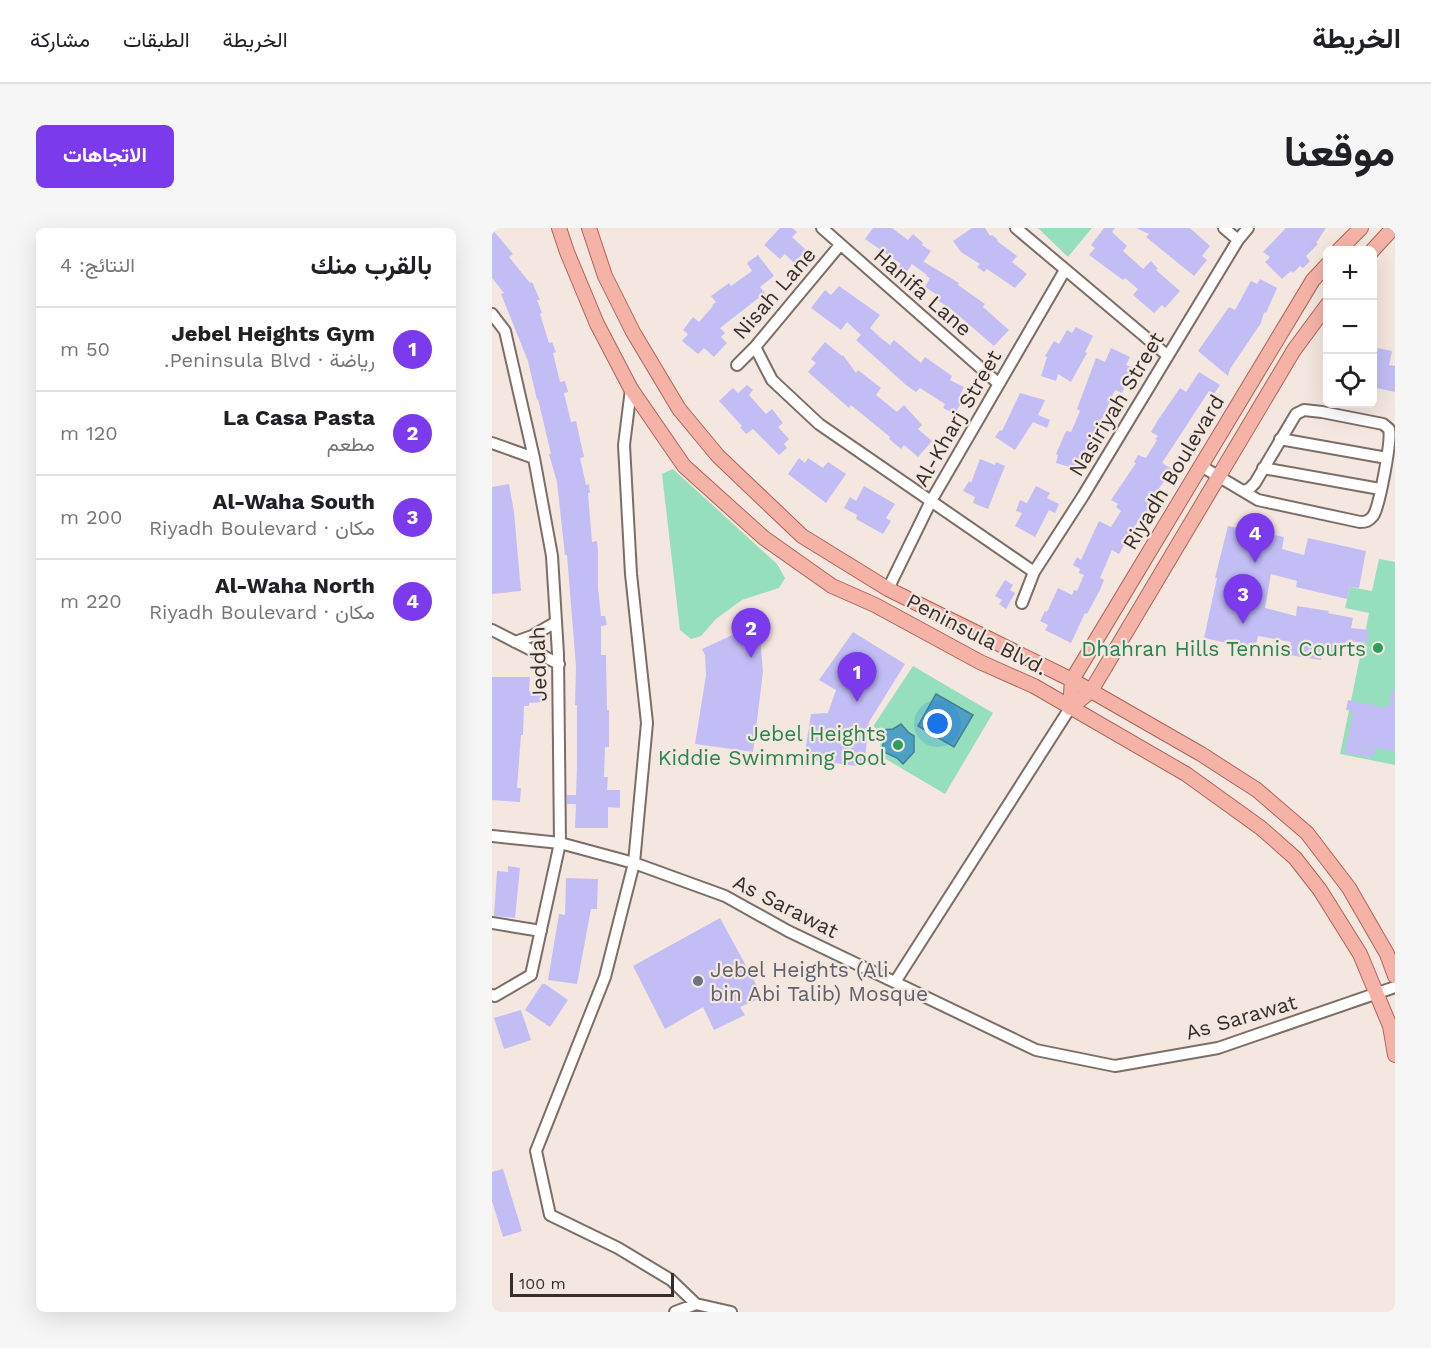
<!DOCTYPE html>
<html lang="ar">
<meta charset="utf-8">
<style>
:root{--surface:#fff;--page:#f6f6f6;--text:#202124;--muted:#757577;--line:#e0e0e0;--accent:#7c3aed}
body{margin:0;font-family:"Work Sans",Vazirmatn,sans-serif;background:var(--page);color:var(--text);direction:rtl}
.controls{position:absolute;right:18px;top:18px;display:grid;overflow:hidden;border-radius:9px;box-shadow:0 6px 24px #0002}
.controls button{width:54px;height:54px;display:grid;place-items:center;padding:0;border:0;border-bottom:2px solid var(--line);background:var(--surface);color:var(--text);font:30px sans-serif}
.scale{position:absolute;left:18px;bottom:15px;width:164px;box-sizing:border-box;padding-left:6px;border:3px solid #342f2c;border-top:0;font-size:16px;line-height:21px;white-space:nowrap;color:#342f2c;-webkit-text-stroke:4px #f4e7df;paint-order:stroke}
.you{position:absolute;left:446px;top:496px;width:21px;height:21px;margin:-15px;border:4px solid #fff;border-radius:50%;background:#1a73e8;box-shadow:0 0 0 9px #1a73e833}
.badge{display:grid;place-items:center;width:39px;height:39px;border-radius:50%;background:var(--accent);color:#fff;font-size:20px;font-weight:700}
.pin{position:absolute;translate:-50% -50px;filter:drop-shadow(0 2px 3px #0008)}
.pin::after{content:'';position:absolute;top:32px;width:21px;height:18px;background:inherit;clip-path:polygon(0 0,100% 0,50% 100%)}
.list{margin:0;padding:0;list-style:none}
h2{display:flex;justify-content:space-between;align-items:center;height:78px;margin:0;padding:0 24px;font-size:26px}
h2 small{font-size:20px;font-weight:400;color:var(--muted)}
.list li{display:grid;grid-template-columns:39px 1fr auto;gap:18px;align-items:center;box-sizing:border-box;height:84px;padding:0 24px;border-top:2px solid var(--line)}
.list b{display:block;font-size:22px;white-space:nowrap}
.list p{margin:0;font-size:20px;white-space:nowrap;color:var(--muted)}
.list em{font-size:20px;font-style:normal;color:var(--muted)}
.icon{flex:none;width:33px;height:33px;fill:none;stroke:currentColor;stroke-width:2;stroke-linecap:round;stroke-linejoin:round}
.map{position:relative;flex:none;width:903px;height:1084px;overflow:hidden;direction:ltr;border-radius:9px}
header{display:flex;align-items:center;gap:36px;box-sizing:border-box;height:84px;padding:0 30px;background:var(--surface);border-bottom:2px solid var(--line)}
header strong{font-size:28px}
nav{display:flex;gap:33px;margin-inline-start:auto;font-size:21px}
.intro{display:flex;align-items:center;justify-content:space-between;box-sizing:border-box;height:144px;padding:0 36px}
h1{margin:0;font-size:42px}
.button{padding:15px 27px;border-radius:9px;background:var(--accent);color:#fff;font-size:21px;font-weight:700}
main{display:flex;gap:36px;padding:0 36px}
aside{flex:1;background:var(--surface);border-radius:9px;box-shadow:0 6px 24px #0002}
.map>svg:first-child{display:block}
.green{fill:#96dfbc}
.water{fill:#4ba0c3;stroke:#447e96;stroke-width:1.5}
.building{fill:#c2bef5}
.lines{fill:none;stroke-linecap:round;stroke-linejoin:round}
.minor-casing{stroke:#7a6e67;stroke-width:14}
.major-casing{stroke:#ad6457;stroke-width:16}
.minor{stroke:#fff;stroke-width:10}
.major{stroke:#f5b3a8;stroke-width:14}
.leisure-dot{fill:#2e9e5b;stroke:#f4e7df;stroke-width:2}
.worship-dot{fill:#6b7280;stroke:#f4e7df;stroke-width:2}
.labels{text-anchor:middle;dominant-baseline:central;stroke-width:4.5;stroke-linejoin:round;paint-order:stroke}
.street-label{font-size:21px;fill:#342f2c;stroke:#f4e7df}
.leisure-label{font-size:21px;fill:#27864d;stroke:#f4e7df;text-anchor:end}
.worship-label{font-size:21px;fill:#5b616d;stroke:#f4e7df;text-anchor:start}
</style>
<header>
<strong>الخريطة</strong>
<nav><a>الخريطة</a><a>الطبقات</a><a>مشاركة</a></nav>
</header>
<div class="intro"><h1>موقعنا</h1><a class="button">الاتجاهات</a></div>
<main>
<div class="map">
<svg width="903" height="1084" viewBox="0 0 903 1084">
<rect width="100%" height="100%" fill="#f4e7df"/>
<path class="green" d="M546 0H600L576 29Z
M181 241 285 336 293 350 287 360 250 372 224 391 209 408 199 411 188 402 170 246Z
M887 331 903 334V537L848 526 877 385 853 380 858 359 880 363Z
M421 438 501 485 453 566 387 527 390 506 383 505 382 497Z"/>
<path class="water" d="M444 466 481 487 462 519 426 498Z
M409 496 417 505 422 508V524L411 536 405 530 390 523 391 516 390 502 401 501Z"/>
<path class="building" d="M288 0H300L305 4 300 9 314 22 302 35 293 26 288 31 272 17Z
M381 0H400L416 12 421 6 431 15 430 17 439 23 430 36 432 34 467 55 466 57 493 76 491 79 517 102 502 118 459 81 445 72 447 68 433 59 438 50 434 48 435 47 420 36 414 45 406 40 409 36 373 11Z
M480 0H493L498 8 500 7 506 12 505 13 525 28 520 34 535 46 523 60 495 41 492 44 485 39 488 36 469 24 461 13Z
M612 0H623L620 4 635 18 631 23 651 41 659 33 666 41 664 42 688 63 673 80 670 77 662 85 641 67 646 61 633 50 631 52 597 27 603 20 599 17Z
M644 0H698L718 18 710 28 715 32 702 48 654 9 657 6Z
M794 0H834L824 15 826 16 814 28 818 33 811 40 808 38 801 45 799 43 790 51 773 34 778 29 771 24Z
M0 1 21 26 17 29 38 55 40 54 48 72H45L50 85 48 86 57 115 60 114 64 124 61 125 68 154 73 153 76 164 72 165 79 194 84 193 92 229 88 230 94 257 97 256 98 265H96L100 314 105 313 106 323V360L109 388H113L115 397 109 398V427H114L115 482H117V519H113L112 549H116L115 562H128V580L116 579V600H83L84 576H75V567H84L85 538V477H83L84 439 75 327H73L65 254 57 226H59L46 171 45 172 36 133 9 66 12 65 0 50Z
M266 27 282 48 268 59 273 65 228 100 233 105 229 109 235 115 222 129 212 120 206 126 190 113 196 106 191 102 201 89 207 94 221 78 220 77 224 74 219 68 237 55 239 58 260 43 255 35Z
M768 51 785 60 774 85 772 84 769 95 738 141 736 148 706 123 737 79 743 82 759 53 765 56Z
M347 58 388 87 378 100 389 110 398 117 402 112 429 135 433 129 460 148 458 152 472 159 468 167 472 169 463 186 451 180 453 176 428 160 424 164 414 157 364 112 369 107 355 94 349 102 319 80 333 62 339 67Z
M584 99 601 108 593 124 595 125 579 154 566 146 564 153 549 148 555 129 553 128 562 113 567 116 575 102 580 105Z
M333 114 350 128 351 127 364 145 366 142 389 160 384 167 405 184 412 177 430 197 426 201 440 213 426 229 412 217 409 221 397 211 398 209 359 177 357 180 316 144 324 135 319 131Z
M619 120 638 129 634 137 646 142 640 154 636 152 630 165 623 162 589 237H587L585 241 564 235 566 227 564 226 574 203 579 204 588 183 585 181 604 130 613 134Z
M886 120 900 123 897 137 903 138V164L880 159V134H883Z
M707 144 728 157 722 166 717 163 670 235 680 241 660 271 663 273 655 285 652 284 646 293 627 326 620 322 608 350 612 352 608 362 595 386 593 385 579 415 553 402 556 397 548 393 553 383 555 384 566 360 580 367 582 362 585 363 592 347 587 345 588 341 581 337 585 329 589 332 607 293 619 299 629 283 624 279 626 276 619 272 644 235 642 234 646 227 654 230 665 212 663 211 666 208 659 204 666 192 688 160 694 164Z
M255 157 261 162 257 167 274 186 280 181 291 195 286 199 297 211 292 216 295 220 287 227 261 201 254 206 248 199 250 198 227 173 241 160 246 165Z
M528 165 553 172 546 187 558 192 555 200 541 194 523 222 503 209 508 202 510 203Z
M307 230 313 235 316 230 331 240 336 234 354 246 334 275 296 246Z
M488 231 503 237 504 234 513 238 496 281 481 275 483 269 471 263 477 253 479 255Z
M17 256 22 284 29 363 0 366V259Z
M372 258 403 276 394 290 399 293 391 306 364 291 365 287 352 280 358 269 364 273Z
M544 258 558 265 555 270 567 276 563 285 557 282 543 309 523 298 530 285 524 283 528 272 535 275Z
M736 298 792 309 790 321 812 327 816 310 874 323 867 360 858 359 855 371 804 359 805 353 779 346 773 380 804 388 805 378 837 383 836 385 861 390 859 400 877 402 875 415 854 413 850 430 830 425 829 432 797 427 799 414 766 408 763 421 712 410 725 350H723Z
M513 352 521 357 518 362 523 365 514 381 507 376 510 372 503 368Z
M262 397 268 409 271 444 261 524 203 516 214 447 213 427 210 421Z
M361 404 413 436 377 494 372 539 312 531 319 486 336 485 344 462 327 452Z
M0 449H38L37 463H50L51 474 37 475V478H32L31 507H29L25 560H29L28 574 0 572Z
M900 462H903V523L883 520 881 530 853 525 861 483 854 482 856 472 895 480Z
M16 638 28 640 23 690 2 688 5 643 16 644Z
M74 650 106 651 105 681H99L85 756 56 752 67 686 73 687Z
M228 690 271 769 248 779 253 787 222 802 211 779 173 801 141 738Z
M50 756H53L76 772 58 799 33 782Z
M29 782 39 812 12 821 2 790Z
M11 941 30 1003 11 1009 0 973V944Z"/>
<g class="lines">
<g class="minor-casing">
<path id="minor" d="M330 0 507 156
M524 0 676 128
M732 0 746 12
M0 86 13 103 42 230 60 328 66 426 68 615 39 747 3 768 0 767
M263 119 280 152 327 196 542 344
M245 137 263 119 348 17
M139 161 132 217 139 346 155 495 142 635 113 749 44 923 58 987 126 1020 179 1052 204 1076
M788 211 895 230
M0 215 42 230
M709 238 766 272 868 294C874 294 877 293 881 288 887 280 900 212 897 201L891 196 830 184 812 182 804 186 763 255 757 261 752 263
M771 240 888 261
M396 361 439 273 573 42
M530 375 542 344 591 268 746 12 756 0
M0 402 67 436
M23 414 40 408 64 394
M0 608 68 615 142 635 233 668 296 703 544 822 623 838 726 820 903 759
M0 695 49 703
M403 754 578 480
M183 1084 204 1076 239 1084"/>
</g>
<g class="major-casing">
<path id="major" d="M67 0 75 24 105 96 139 161 192 238 272 310 340 358 383 377 488 434 542 458 694 546 769 600 803 630 828 662 868 726 898 798 903 827
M97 0 113 48 141 104 187 181 226 228 310 308 396 361 580 452 709 526 765 562 815 605 857 660 895 726 903 748
M847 22 869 0
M880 23 901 0
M836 36 821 52 580 452 578 480 599 463 802 122 836 76"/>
</g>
<use href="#minor" class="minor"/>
<use href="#major" class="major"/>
</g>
<g class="leisure-dot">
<circle cx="886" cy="420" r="6"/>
<circle cx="406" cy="517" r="6"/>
</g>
<circle class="worship-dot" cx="206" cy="753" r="6"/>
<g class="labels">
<g class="street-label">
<text transform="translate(431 64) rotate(41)">Hanifa Lane</text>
<text transform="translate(282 65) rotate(-49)">Nisah Lane</text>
<text transform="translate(624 176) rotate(-59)">Nasiriyah Street</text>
<text transform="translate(465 190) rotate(-60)">Al-Kharj Street</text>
<text transform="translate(681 244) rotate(-59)">Riyadh Boulevard</text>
<text transform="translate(485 406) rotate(27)">Peninsula Blvd.</text>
<text transform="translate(46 436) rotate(-92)">Jeddah</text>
<text transform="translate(294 678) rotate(27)">As Sarawat</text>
<text transform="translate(749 789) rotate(-16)">As Sarawat</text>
</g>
<g class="leisure-label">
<text x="874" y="420">Dhahran Hills Tennis Courts</text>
<text x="394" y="505">Jebel Heights<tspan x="394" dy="24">Kiddie Swimming Pool</tspan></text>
</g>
<g class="worship-label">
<text x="218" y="741">Jebel Heights (Ali<tspan x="218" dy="24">bin Abi Talib) Mosque</tspan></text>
</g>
</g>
</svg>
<div class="controls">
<button>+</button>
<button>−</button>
<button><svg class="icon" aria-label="locate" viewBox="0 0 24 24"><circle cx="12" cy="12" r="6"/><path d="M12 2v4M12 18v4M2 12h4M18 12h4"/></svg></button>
</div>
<div class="scale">100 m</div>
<div class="you"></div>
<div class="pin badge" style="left:365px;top:474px">1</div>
<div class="pin badge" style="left:259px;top:430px">2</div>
<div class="pin badge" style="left:751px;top:396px">3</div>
<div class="pin badge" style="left:763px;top:335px">4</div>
</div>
<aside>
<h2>بالقرب منك<small>النتائج: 4</small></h2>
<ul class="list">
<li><span class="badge">1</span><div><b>Jebel Heights Gym</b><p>رياضة · Peninsula Blvd.</p></div><em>50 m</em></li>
<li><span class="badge">2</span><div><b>La Casa Pasta</b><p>مطعم</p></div><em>120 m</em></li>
<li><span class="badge">3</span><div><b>Al-Waha South</b><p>مكان · Riyadh Boulevard</p></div><em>200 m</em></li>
<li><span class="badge">4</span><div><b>Al-Waha North</b><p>مكان · Riyadh Boulevard</p></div><em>220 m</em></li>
</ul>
</aside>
</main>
